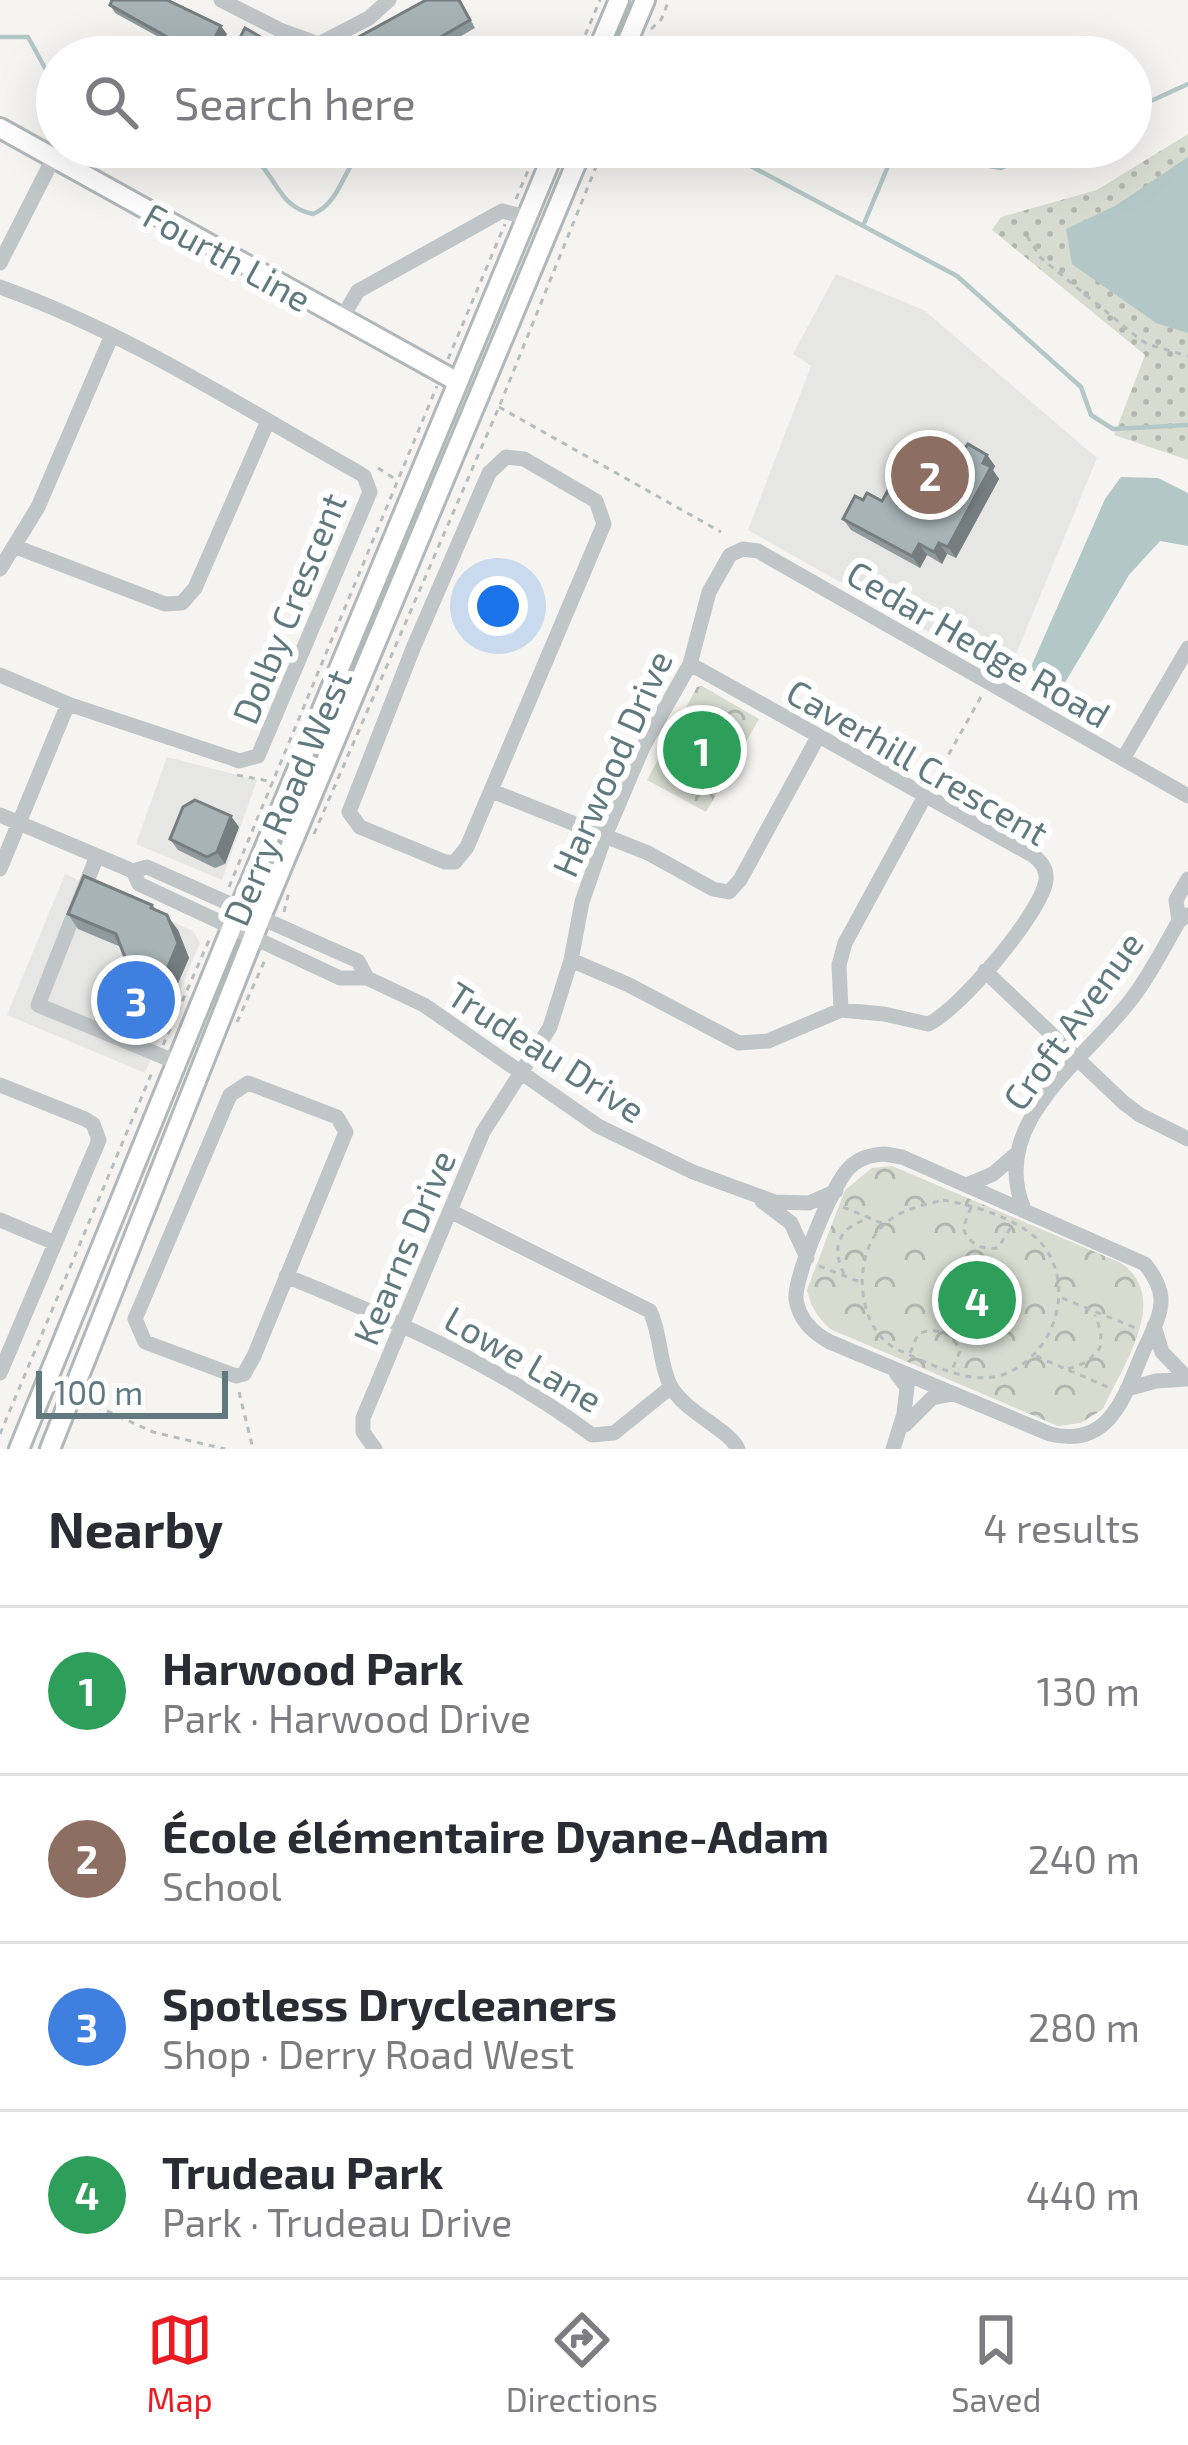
<!DOCTYPE html>
<meta charset="utf-8">
<style>
:root{--surface:#fff;--page:#f7f7f7;--text:#2b2b33;--muted:#7c7c81;--line:#e1e1e2;--accent:#ea1c22}
body{margin:0;font-family:"Exo 2",sans-serif;background:var(--page);color:var(--text)}
.scale{position:absolute;left:36px;bottom:30px;width:192px;box-sizing:border-box;padding-left:12px;border:6px solid #5f797e;border-top:0;font-size:33px;line-height:42px;white-space:nowrap;color:#5f797e;-webkit-text-stroke:9px #fff;paint-order:stroke}
.you{position:absolute;left:498px;top:606px;width:42px;height:42px;margin:-30px;border:9px solid #fff;border-radius:50%;background:#1a73e8;box-shadow:0 0 0 18px #1a73e833}
.badge{display:grid;place-items:center;width:78px;height:78px;border-radius:50%;background:var(--accent);color:#fff;font-size:39px;font-weight:700}
.pin{position:absolute;translate:-50% -50%;border:6px solid #fff;box-shadow:0 3px 12px #0006}
.list{margin:0;padding:0;list-style:none}
h2{display:flex;justify-content:space-between;align-items:center;height:156px;margin:0;padding:0 48px;font-size:51px}
h2 small{font-size:39px;font-weight:400;color:var(--muted)}
.list li{display:grid;grid-template-columns:78px 1fr auto;gap:36px;align-items:center;box-sizing:border-box;height:168px;padding:0 48px;border-top:3px solid var(--line)}
.list b{display:block;font-size:45px;white-space:nowrap}
.list p{margin:0;font-size:39px;white-space:nowrap;color:var(--muted)}
.list em{font-size:39px;font-style:normal;color:var(--muted)}
.icon{flex:none;width:66px;height:66px;fill:none;stroke:currentColor;stroke-width:2;stroke-linecap:round;stroke-linejoin:round}
.map{position:relative;flex:none;width:1188px;height:1449px;overflow:hidden}
.search{position:absolute;background:var(--surface);box-shadow:0 12px 48px #0002;left:36px;right:36px;top:36px;height:132px;display:flex;align-items:center;gap:30px;box-sizing:border-box;padding:0 42px;border-radius:66px;color:var(--muted);font-size:45px}
.sheet{height:828px;background:var(--surface)}
nav{display:flex;justify-content:space-around;align-items:center;box-sizing:border-box;height:168px;border-top:3px solid var(--line);background:var(--surface);font-size:33px;color:var(--muted)}
nav a{display:grid;justify-items:center;gap:6px}
nav .on{color:var(--accent)}
.map>svg:first-child{display:block}
.built{fill:#e6e6e5}
.grass{fill:url(#grass-dots)}
.park{fill:url(#park-crowns)}
.water{fill:#b4c7c7}
.lines{fill:none;stroke-linecap:round;stroke-linejoin:round}
.stream{stroke:#b4c7c7;stroke-width:4.5}
.major-casing{stroke:#b1b8ba;stroke-width:24}
.path{stroke:#b7bcbd;stroke-width:3;stroke-dasharray:6 6;stroke-linecap:butt}
.minor{stroke:#c0c6c8;stroke-width:15}
.major{stroke:#fff;stroke-width:18}
.wall{fill:#909a9c}
.shaded-wall{fill:#757d7f}
.building{fill:#a7b3b5;stroke:#757d7f;stroke-width:3}
.labels{text-anchor:middle;dominant-baseline:central;stroke-width:12;stroke-linejoin:round;paint-order:stroke}
.street-label{font-size:36px;fill:#5f797e;stroke:#fff}
</style>
<div class="map">
<svg width="1188" height="1449" viewBox="0 0 1188 1449">
<defs>
<pattern id="grass-dots" width="8" height="8" patternUnits="userSpaceOnUse" patternTransform="scale(3)"><rect width="8" height="8" fill="#d7dbd0"/><path d="M2 2h.1M6 6h.1" fill="none" stroke="#b2b6ae" stroke-width="1.8" stroke-linecap="round"/></pattern>
<pattern id="park-crowns" width="20" height="18" patternUnits="userSpaceOnUse" patternTransform="scale(3)"><rect width="20" height="18" fill="#d7dbd0"/><path d="M2 6a3 3 0 1 1 6 0M12 15a3 3 0 1 1 6 0" fill="none" stroke="#b2b6ae"/></pattern>
</defs>
<rect width="100%" height="100%" fill="#f6f4f1"/>
<path class="built" d="M836 274 924 310 1097 458 1007 676 748 530 811 366 793 354Z
M167 757 257 780 222 880 136 844Z
M65 874 193 931 200 943 145 1073 7 1015Z"/>
<path class="grass" d="M1188 134V460L1114 435 1145 355 992 230 1001 217 1097 190Z"/>
<path class="park" d="M702 686 759 719 706 812 647 780 697 687Z
M892 1166 1121 1263C1172 1298 1122 1366 1103 1409L1081 1423 1058 1426 830 1329C818 1317 811 1308 807 1290L845 1190 872 1168Z"/>
<path class="water" d="M1188 157V333L1156 323 1072 264 1066 229 1115 206Z
M1121 477 1158 478 1188 493V546L1160 541 1129 575 1063 686 1030 669 1105 499Z"/>
<g class="lines">
<path class="stream" d="M0 37H28L57 90
M1131 110 1188 84
M221 147 231 162 262 166C280 188 284 208 313 214 345 201 343 156 371 149 386 145 405 150 421 151L424 147
M715 147 957 276 1081 387 1091 415 1113 429 1188 425
M863 226 891 159 899 150 1001 168 1048 147"/>
<g class="major-casing">
<path id="major" d="M595 57 619 0
M621 57 645 0
M0 128 458 382
M19 1449 240 907 556 147
M50 1449 261 917 583 147"/>
</g>
<path class="path" d="M651 29 661 20 669 0
M576 57 600 0
M516 199 538 147
M1027 236 1041 258 1137 337 1147 344 1188 356
M448 359 505 224
M499 407 721 532
M378 468 395 479
M237 775 273 782
M931 786 982 695
M314 834 499 407 604 147
M229 887 437 386
M284 912 289 892
M237 1022 265 960
M163 1045 210 938
M943 1200C972 1205 1013 1217 1036 1238 1069 1268 1064 1323 1035 1353 998 1392 961 1378 918 1359 908 1354 894 1349 886 1342 857 1316 855 1260 878 1231 894 1211 919 1206 943 1200Z
M843 1207 884 1224
M971 1207 963 1228C969 1244 981 1250 998 1248L1011 1227
M819 1266 860 1282
M844 1274C831 1247 838 1228 868 1219
M1062 1298 1136 1328
M910 1353 918 1334C936 1326 953 1333 960 1351L952 1370
M1036 1356 1110 1388
M1068 1369 1087 1362 1100 1348 1101 1332 1095 1315
M239 1392 253 1449
M85 1401 153 1432 225 1449
M0 1434 153 1070"/>
<path class="minor" d="M221 0 280 30 319 44 369 18 389 0
M0 263 53 159
M0 287C126 332 240 406 356 471L364 476 370 492 258 756 239 761 231 758 68 704 0 675
M342 318 358 291 502 211 527 217
M506 457 524 459 596 501 604 524 467 847 455 862H445L360 827 349 812 414 646 489 473Z
M16 547 165 604 182 603 195 588 268 421
M0 569 38 507 112 335
M1123 759 1188 648
M492 791 648 853 713 889 729 892 740 880 819 735
M0 815 133 871 139 884 340 978H367L424 1005 598 1126 693 1172 775 1202 809 1203 836 1191
M97 856 38 1005 176 1062
M0 869 68 704
M133 871 147 867 358 961 367 978
M1179 921 1176 900 1188 879
M571 960 629 985 739 1043 768 1041 841 1010 884 1014 928 1024C957 1012 1042 913 1046 880 1047 869 1042 863 1034 856L690 664
M985 971 1124 1103 1140 1115 1188 1139
M841 1010 839 965 845 943 925 796
M248 1083 337 1117 346 1132 254 1356 244 1374 236 1376 145 1342 135 1319 230 1095Z
M0 1085 85 1119 93 1124 99 1140 0 1373
M884 1154 902 1157 1145 1264C1153 1274 1160 1285 1161 1298 1162 1316 1150 1336 1143 1352 1125 1395 1110 1449 1050 1434L830 1342C813 1333 799 1320 796 1299 794 1277 833 1184 849 1168 859 1158 870 1155 884 1154Z
M967 1185 993 1174 1015 1155
M762 1201 791 1223 807 1258
M1024 1209C986 1120 1092 1056 1136 993 1152 971 1165 945 1179 921L1188 915
M450 1211 650 1311C661 1334 659 1362 670 1385 684 1412 729 1429 738 1449
M0 1220 53 1242
M286 1276C394 1320 498 1365 592 1435L614 1433 671 1387
M1154 1326 1162 1352 1188 1379
M1127 1389 1156 1381 1187 1379
M905 1425 932 1398 953 1394
M375 1449 363 1432V1418L483 1132 550 1027 571 960 582 902 605 836 643 747 690 664 709 592 730 555 743 549 758 551 1188 796
M893 1449 904 1414 907 1387 896 1373"/>
<use href="#major" class="major"/>
</g>
<path class="wall" d="M460 0 475 28 425 57H322Z
M110 5 227 34 214 57H195L115 13Z
M965 448 987 455 995 466 993 470 999 479 956 558 947 554 942 564 927 555 920 568 851 530 843 519 863 500 882 501 933 474Z
M239 827 225 864 215 868 178 850 170 839Z
M152 905 178 930 189 958 161 1022 124 1007 114 992 126 960 121 947 78 929 68 914Z"/>
<path class="shaded-wall" d="M221 26 227 34 214 57H205Z
M987 455 995 466 993 470 999 479 956 558 948 547Z
M939 543 947 554 942 564 934 552Z
M919 544 927 555 920 568 912 556Z
M231 816 239 827 225 864 217 852Z
M167 915 178 930 189 958 161 1022 151 1007Z"/>
<path class="building" d="M112 0H167L221 26 205 57H203L110 5Z
M426 0H459L470 20 406 57H322Z
M245 28 296 57H230Z
M951 440 965 448 968 444 987 455 983 463 991 467 948 547 939 543 934 552 919 544 912 556 843 519 855 496 863 500 867 493 882 501 906 459 933 474Z
M195 800 231 816 217 852 207 857 170 839 183 807Z
M84 876 152 905 151 908 167 915 178 943 151 1007 114 992 126 960 116 934 68 914Z"/>
<g class="labels">
<g class="street-label">
<text transform="translate(228 256) rotate(29)">Fourth Line</text>
<text transform="translate(288 608) rotate(-68)">Dolby Crescent</text>
<text transform="translate(979 643) rotate(30)">Cedar Hedge Road</text>
<text transform="translate(918 761) rotate(30)">Caverhill Crescent</text>
<text transform="translate(611 763) rotate(-66)">Harwood Drive</text>
<text transform="translate(286 797) rotate(-67)">Derry Road West</text>
<text transform="translate(1072 1020) rotate(-54)">Croft Avenue</text>
<text transform="translate(547 1051) rotate(33)">Trudeau Drive</text>
<text transform="translate(403 1247) rotate(-67)">Kearns Drive</text>
<text transform="translate(524 1358) rotate(30)">Lowe Lane</text>
</g>
</g>
</svg>
<div class="scale">100 m</div>
<div class="you"></div>
<div class="pin badge" style="left:702px;top:750px;background:#2e9e5b">1</div>
<div class="pin badge" style="left:930px;top:475px;background:#8d6e63">2</div>
<div class="pin badge" style="left:136px;top:1000px;background:#3f7fe0">3</div>
<div class="pin badge" style="left:977px;top:1300px;background:#2e9e5b">4</div>
<div class="search"><svg class="icon" aria-label="search" viewBox="0 0 24 24"><circle cx="10" cy="10" r="6"/><path d="M15 15l6 6"/></svg>Search here</div>
</div>
<section class="sheet">
<h2>Nearby<small>4 results</small></h2>
<ul class="list">
<li><span class="badge" style="background:#2e9e5b">1</span><div><b>Harwood Park</b><p>Park · Harwood Drive</p></div><em>130 m</em></li>
<li><span class="badge" style="background:#8d6e63">2</span><div><b>École élémentaire Dyane-Adam</b><p>School</p></div><em>240 m</em></li>
<li><span class="badge" style="background:#3f7fe0">3</span><div><b>Spotless Drycleaners</b><p>Shop · Derry Road West</p></div><em>280 m</em></li>
<li><span class="badge" style="background:#2e9e5b">4</span><div><b>Trudeau Park</b><p>Park · Trudeau Drive</p></div><em>440 m</em></li>
</ul>
</section>
<nav>
<a class="on"><svg class="icon" aria-label="map" viewBox="0 0 24 24"><path d="M3 6l6-2 6 2 6-2v14l-6 2-6-2-6 2zM9 4v14M15 6v14"/></svg>Map</a>
<a><svg class="icon" aria-label="directions" viewBox="0 0 24 24"><path d="M12 3l9 9-9 9-9-9zM9 14v-3h6M13 9l2 2-2 2"/></svg>Directions</a>
<a><svg class="icon" aria-label="saved" viewBox="0 0 24 24"><path d="M7 4h10v16l-5-4-5 4z"/></svg>Saved</a>
</nav>
